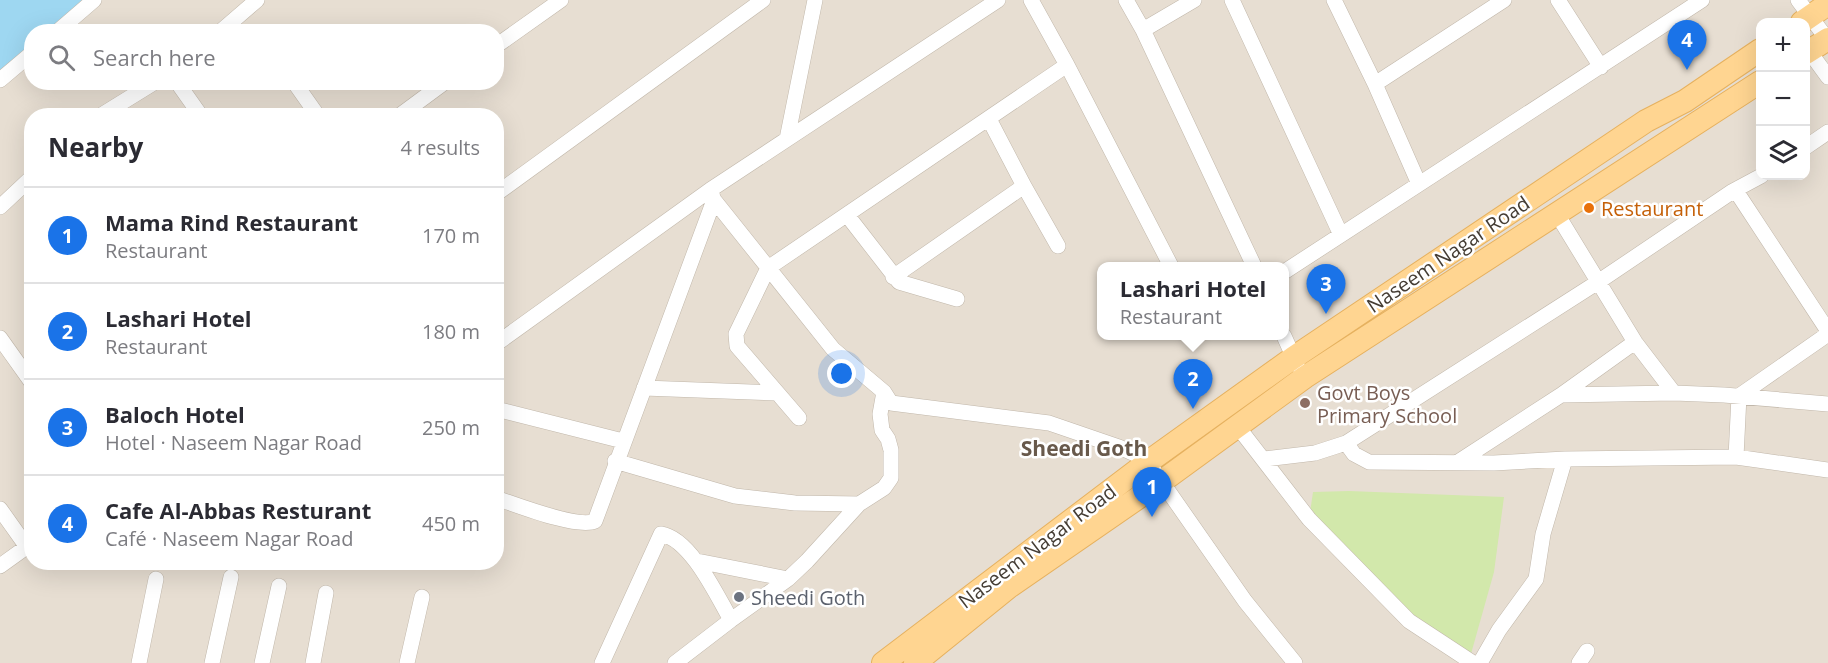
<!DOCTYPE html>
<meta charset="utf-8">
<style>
:root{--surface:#fff;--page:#f2f2f3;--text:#2b2b33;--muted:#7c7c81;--line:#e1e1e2;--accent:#1a73e8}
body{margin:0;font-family:"Open Sans",sans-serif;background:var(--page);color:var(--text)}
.controls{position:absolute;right:18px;top:18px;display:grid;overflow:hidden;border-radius:12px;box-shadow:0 6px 24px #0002}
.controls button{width:54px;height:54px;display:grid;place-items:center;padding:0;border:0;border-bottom:2px solid var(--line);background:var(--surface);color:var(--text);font:30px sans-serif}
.you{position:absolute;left:842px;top:374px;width:21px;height:21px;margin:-15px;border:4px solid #fff;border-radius:50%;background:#1a73e8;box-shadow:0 0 0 9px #1a73e833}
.badge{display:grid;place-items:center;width:39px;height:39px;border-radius:50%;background:var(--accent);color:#fff;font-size:20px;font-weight:700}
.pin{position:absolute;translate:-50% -50px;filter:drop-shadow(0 2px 3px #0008)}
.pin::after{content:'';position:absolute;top:32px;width:21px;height:18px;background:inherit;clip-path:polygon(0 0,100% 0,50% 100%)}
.popup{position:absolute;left:1097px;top:262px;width:192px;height:78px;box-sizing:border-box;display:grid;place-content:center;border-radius:12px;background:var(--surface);filter:drop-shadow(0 2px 4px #0005);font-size:20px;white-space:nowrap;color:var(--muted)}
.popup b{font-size:22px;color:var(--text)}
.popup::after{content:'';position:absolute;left:50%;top:100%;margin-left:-12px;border:12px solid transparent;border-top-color:var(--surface)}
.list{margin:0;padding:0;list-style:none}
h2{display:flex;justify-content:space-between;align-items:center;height:78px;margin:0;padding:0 24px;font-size:26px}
h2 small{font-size:20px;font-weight:400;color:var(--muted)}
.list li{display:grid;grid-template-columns:39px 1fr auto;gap:18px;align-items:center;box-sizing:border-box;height:96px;padding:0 24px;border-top:2px solid var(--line)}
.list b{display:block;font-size:22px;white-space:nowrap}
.list p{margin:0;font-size:20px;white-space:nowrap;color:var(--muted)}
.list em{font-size:20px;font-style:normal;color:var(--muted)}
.icon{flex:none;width:33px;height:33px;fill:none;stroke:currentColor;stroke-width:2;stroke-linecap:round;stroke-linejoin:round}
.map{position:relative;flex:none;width:1828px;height:663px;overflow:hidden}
.search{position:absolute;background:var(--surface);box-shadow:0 6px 24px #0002;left:24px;top:24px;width:480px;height:66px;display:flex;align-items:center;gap:15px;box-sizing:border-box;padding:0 21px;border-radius:24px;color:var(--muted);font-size:22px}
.panel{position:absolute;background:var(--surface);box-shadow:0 6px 24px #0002;left:24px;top:108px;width:480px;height:462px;border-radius:24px}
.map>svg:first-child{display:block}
.residential{fill:#e7ded2;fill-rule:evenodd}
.green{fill:#d2e8ab}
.water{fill:#9ed7f1}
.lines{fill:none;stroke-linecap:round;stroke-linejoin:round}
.street-casing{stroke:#c1b7aa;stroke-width:16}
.primary-casing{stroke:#e6b15f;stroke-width:24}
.street{stroke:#fff;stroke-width:15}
.primary{stroke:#ffd591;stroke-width:22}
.food-dot{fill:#e8710a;stroke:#fff;stroke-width:2}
.education-dot{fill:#8d6e63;stroke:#fff;stroke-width:2}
.worship-dot{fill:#6b7280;stroke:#fff;stroke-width:2}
.labels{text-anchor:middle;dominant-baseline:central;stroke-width:5;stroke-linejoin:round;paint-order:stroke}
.food-label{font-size:20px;fill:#c56008;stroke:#fff;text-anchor:start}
.street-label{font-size:20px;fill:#453d34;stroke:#fff}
.education-label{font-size:20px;fill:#785e54;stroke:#fff;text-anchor:start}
.worship-label{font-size:20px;fill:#5b616d;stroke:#fff;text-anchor:start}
.neighbourhood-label{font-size:21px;font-weight:bold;fill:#68594b;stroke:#fff}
</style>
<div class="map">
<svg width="1828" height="663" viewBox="0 0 1828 663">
<rect width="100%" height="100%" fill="#f3ede4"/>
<path class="residential" d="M0 0H1828V663H0ZM1760 22H1806V176H1760ZM32 32H496V82H32ZM32 116H496V562H32ZM1102 266H1284V336H1102Z"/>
<path class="green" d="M1349 491 1504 497 1494 572 1469 661 1409 621 1309 519 1313 492Z"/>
<path class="water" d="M0 0H94L57 31 32 32 31 53 0 80Z"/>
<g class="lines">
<g class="street-casing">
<path id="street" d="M1031 0 1067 65
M1126 0 1143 30 1254 266
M1232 0 1341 235
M1334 0 1375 84 1419 184
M1558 0 1601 67
M1798 0 1827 39
M1143 30 1194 0
M57 32 94 0
M220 32 257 0
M496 46 561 0
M1809 51 1828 77
M0 80 32 53
M177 82 201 116
M294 82 318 116
M1375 84 1504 0
M100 116 155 82
M399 116 445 82
M989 119 1024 186
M787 139 815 0
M1806 147 1828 132
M710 190 998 0
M1736 191 1828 331
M496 194 763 0
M0 207 32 177
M1557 214 1635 342 1674 393 1724 395 1828 404
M847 215 899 282 957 299
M1284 272 1702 0
M893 277 1024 186 1058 246
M1284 336 1297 365
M0 338 32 383
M496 344 710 190 714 200 833 349 884 392 891 403 1049 423 1119 447 1137 455 1148 462 1245 601 1295 663
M644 388 777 393
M1561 395 1635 342
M496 409 623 441
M799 418 737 346 736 334 768 268 1067 65 1171 266
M1238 427 1309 519 1409 621 1473 663
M1346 443 1598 282 1733 191 1761 176
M1736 457 1739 396 1828 334
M1265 459 1315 453 1346 443 1354 454 1369 462 1494 463 1565 459 1736 457 1828 470
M615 461 735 496 795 503 859 504 884 488 891 478V450L888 439 882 430 880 414 884 392
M1458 462 1561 395 1674 393
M496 498C517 505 578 529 595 521L714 200
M0 509 27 547
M697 561 788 579
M0 566 32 543
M139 663 156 579
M212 663 231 577
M262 663 279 586
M313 663 326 593
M407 663 422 597
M602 663 661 534C691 539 717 596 731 620L788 579 807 561 859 504
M675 663 731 620
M1480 663 1499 630 1536 579 1543 534 1565 459
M1579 663 1587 651"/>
</g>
<g class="primary-casing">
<path id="primary" d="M1802 22 1828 4
M1806 53 1828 39
M883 663 1148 462 1293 358 1646 121 1685 101 1760 50
M915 663 1009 587 1161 482 1305 377 1760 82"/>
</g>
<use href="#street" class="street"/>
<use href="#primary" class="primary"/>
</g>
<circle class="food-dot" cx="1589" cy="208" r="6"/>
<circle class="education-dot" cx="1305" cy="403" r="6"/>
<circle class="worship-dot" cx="739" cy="597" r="6"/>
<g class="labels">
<g class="food-label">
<text x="1601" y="208">Restaurant</text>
</g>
<g class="street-label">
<text transform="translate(1448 254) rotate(-34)">Naseem Nagar Road</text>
<text transform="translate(1037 546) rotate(-37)">Naseem Nagar Road</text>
</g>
<g class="education-label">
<text x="1317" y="392">Govt Boys<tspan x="1317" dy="23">Primary School</tspan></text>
</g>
<g class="worship-label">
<text x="751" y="597">Sheedi Goth</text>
</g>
<g class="neighbourhood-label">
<text x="1084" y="448">Sheedi Goth</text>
</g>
</g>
</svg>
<div class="controls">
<button>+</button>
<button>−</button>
<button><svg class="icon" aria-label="layers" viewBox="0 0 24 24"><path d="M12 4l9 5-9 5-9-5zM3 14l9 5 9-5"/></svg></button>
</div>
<div class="you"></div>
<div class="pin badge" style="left:1152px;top:517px">1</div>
<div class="pin badge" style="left:1193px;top:409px">2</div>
<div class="popup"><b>Lashari Hotel</b>Restaurant</div>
<div class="pin badge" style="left:1326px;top:314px">3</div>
<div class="pin badge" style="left:1687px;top:70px">4</div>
<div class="search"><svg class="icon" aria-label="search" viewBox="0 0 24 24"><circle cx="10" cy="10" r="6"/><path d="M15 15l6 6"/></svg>Search here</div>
<section class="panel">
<h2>Nearby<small>4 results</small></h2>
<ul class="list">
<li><span class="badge">1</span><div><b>Mama Rind Restaurant</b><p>Restaurant</p></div><em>170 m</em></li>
<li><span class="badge">2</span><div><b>Lashari Hotel</b><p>Restaurant</p></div><em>180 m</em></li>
<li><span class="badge">3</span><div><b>Baloch Hotel</b><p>Hotel · Naseem Nagar Road</p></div><em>250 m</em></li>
<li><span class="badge">4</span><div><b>Cafe Al-Abbas Resturant</b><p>Café · Naseem Nagar Road</p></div><em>450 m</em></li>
</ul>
</section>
</div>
